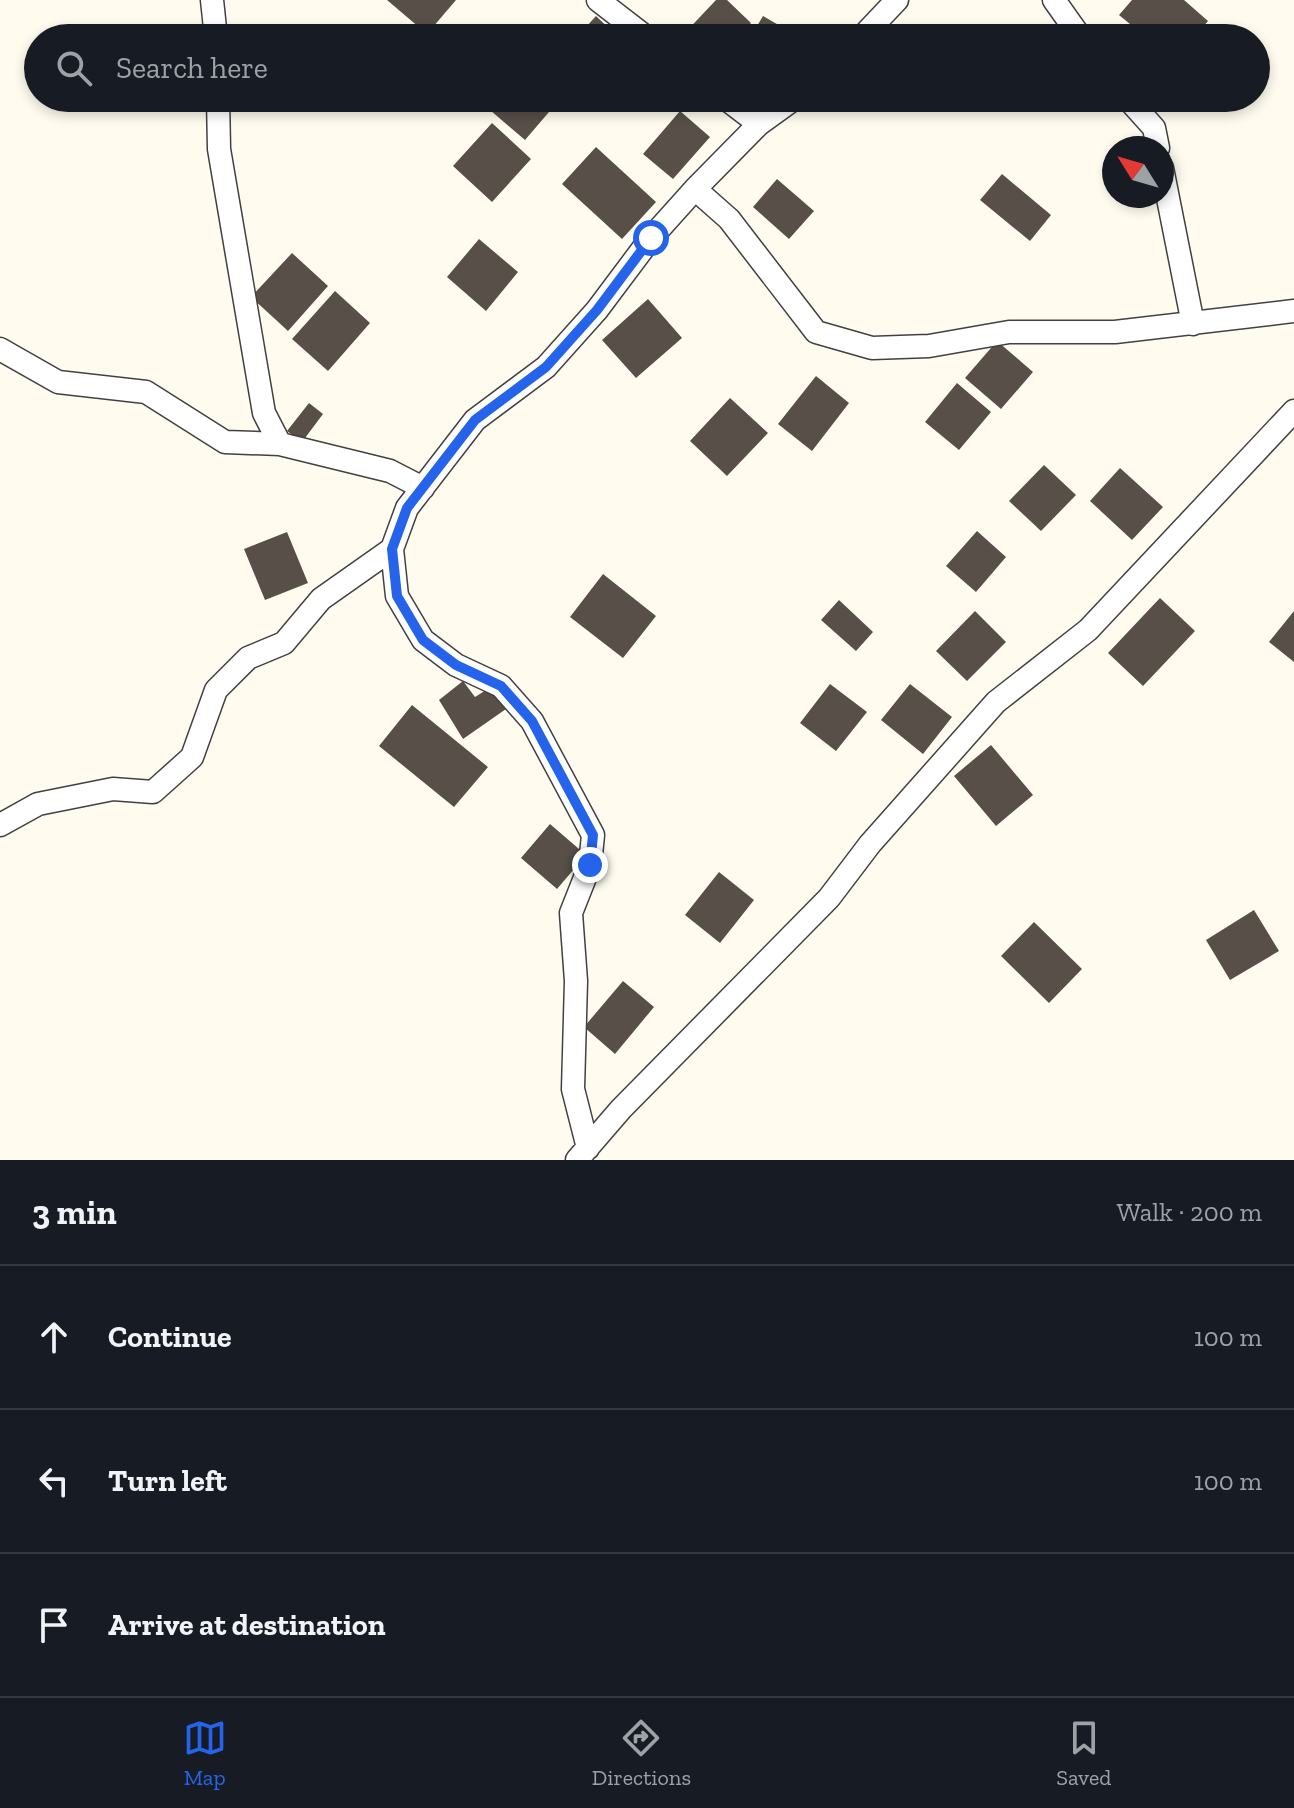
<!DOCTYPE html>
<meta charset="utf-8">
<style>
:root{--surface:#171b24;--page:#20242c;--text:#f1f3f6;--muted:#9ea1a6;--line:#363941;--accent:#2563eb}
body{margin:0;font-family:"Zilla Slab",serif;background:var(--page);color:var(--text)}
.compass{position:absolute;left:1102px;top:136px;width:72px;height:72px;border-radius:50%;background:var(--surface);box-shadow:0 4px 12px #0003;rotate:307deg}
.stop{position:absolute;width:24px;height:24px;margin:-18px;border:6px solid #2563eb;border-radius:50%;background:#fff}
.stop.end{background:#2563eb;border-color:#fff;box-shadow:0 2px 8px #0008}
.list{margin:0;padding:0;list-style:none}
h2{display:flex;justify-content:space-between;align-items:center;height:104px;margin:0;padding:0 32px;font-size:34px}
h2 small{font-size:26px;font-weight:400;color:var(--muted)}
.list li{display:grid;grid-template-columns:52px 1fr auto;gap:24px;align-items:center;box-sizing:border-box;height:144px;padding:0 32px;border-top:2px solid var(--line)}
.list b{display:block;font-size:30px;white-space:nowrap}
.list em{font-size:26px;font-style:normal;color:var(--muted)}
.icon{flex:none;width:44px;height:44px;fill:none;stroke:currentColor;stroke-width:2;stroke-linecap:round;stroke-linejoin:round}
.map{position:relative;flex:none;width:1294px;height:1160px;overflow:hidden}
.search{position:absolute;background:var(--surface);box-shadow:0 4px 12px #0003;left:24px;right:24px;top:24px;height:88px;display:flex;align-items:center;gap:20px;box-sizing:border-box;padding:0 28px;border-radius:44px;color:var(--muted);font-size:30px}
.sheet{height:536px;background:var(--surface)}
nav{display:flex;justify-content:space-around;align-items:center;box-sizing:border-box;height:112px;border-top:2px solid var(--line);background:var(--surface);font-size:22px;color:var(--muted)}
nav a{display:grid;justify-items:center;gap:4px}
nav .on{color:var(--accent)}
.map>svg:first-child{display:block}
.building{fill:#584f49}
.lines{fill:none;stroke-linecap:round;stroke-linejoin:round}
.street-casing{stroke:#414141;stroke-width:25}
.street{stroke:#fff;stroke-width:22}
.route{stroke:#2563eb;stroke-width:10}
</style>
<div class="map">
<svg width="1294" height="1160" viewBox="0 0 1294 1160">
<rect width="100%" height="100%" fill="#fffcef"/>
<path class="building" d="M387 0H456L427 34Z
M716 0H727L751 23 737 38H680Z
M1132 0H1184L1208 21 1194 38H1147L1119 15Z
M596 16 619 38H576Z
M763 16 801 38H750Z
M476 98H547L555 105 525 140Z
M680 111 710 137 673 179 643 154Z
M492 123 531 159 492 202 453 166Z
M596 147 656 202 622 239 562 184Z
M1002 174 1051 215 1030 241 980 200Z
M777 179 814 211 789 239 753 207Z
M479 239 518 272 486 311 447 277Z
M292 253 328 286 288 331 251 297Z
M335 291 370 323 328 371 292 339Z
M648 299 682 338 636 378 602 340Z
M997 341 1033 372 1001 409 965 378Z
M816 376 849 403 812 451 778 424Z
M957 383 991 412 959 450 925 422Z
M730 398 768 433 727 476 690 441Z
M309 403 323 414 302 442 287 431Z
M1044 465 1076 495 1041 531 1009 501Z
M1120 468 1163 507 1132 540 1090 501Z
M977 531 1006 557 976 592 946 566Z
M287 532 308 583 265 600 244 549Z
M603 574 656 616 623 658 570 617Z
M1160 598 1195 631 1143 686 1108 653Z
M839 600 873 632 856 651 821 620Z
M975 611 1006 642 967 681 936 651Z
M1294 611V662L1269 642Z
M463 681 475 697 491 687 506 709 463 739 439 700Z
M830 684 867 712 836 751 800 723Z
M910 684 952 717 923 754 881 720Z
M412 705 488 767 454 807 379 746Z
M991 745 1033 795 996 826 954 776Z
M550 824 586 855 557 889 521 858Z
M719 872 754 900 720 943 685 915Z
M1254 910 1279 951 1230 980 1206 940Z
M1034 922 1082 969 1049 1003 1001 956Z
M623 981 654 1007 615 1054 584 1027Z"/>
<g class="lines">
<g class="street-casing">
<path id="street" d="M212 0 216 38
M598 0 647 38
M1054 0 1081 38
M861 38 897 0
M218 98 219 149 264 413 280 444 390 471 423 488
M1127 98 1154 128 1158 148
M759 124 795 98
M1162 168 1193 324
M695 189 759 124 725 98
M0 349 58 382 146 392 225 442 280 444
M0 825 38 804 113 789 153 792 192 757 216 690 248 658 284 643 321 599 392 549
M588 1148 573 1089 576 981 571 913 590 865 593 835 532 721 501 686 456 665 423 640 397 596 392 549 407 508 475 420 546 367 597 310 651 238 695 189 729 219 816 332 872 348 929 346 1009 332H1115L1294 311
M577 1160 621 1109 829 898 870 844 996 702 1088 630 1294 411"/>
</g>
<use href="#street" class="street"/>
</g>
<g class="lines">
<path class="route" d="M590 865 593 835 532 721 501 686 456 665 423 640 397 596 392 549 407 508 475 420 546 367 597 310 651 238"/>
</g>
</svg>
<svg class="compass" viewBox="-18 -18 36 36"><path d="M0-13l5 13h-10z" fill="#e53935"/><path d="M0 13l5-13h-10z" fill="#9ea1a6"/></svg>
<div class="stop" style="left:651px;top:238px"></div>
<div class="stop end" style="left:590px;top:865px"></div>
<div class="search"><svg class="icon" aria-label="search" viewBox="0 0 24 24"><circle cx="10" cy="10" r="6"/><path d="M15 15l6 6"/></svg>Search here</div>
</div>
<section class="sheet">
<h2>3 min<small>Walk · 200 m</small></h2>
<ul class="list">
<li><svg class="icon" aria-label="ahead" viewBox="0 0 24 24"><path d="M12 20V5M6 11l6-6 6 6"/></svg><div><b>Continue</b></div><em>100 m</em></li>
<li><svg class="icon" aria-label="left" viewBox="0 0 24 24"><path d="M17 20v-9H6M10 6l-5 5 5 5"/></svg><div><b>Turn left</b></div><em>100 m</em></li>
<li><svg class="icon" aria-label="arrive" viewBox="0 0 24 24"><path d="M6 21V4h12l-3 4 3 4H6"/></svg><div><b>Arrive at destination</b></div></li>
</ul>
</section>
<nav>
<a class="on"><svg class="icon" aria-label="map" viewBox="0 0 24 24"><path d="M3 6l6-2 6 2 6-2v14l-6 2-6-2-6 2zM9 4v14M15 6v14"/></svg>Map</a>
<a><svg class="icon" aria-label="directions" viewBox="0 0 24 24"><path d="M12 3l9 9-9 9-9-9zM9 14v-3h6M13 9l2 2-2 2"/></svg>Directions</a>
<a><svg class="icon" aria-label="saved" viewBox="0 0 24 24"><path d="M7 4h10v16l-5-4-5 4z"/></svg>Saved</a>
</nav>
